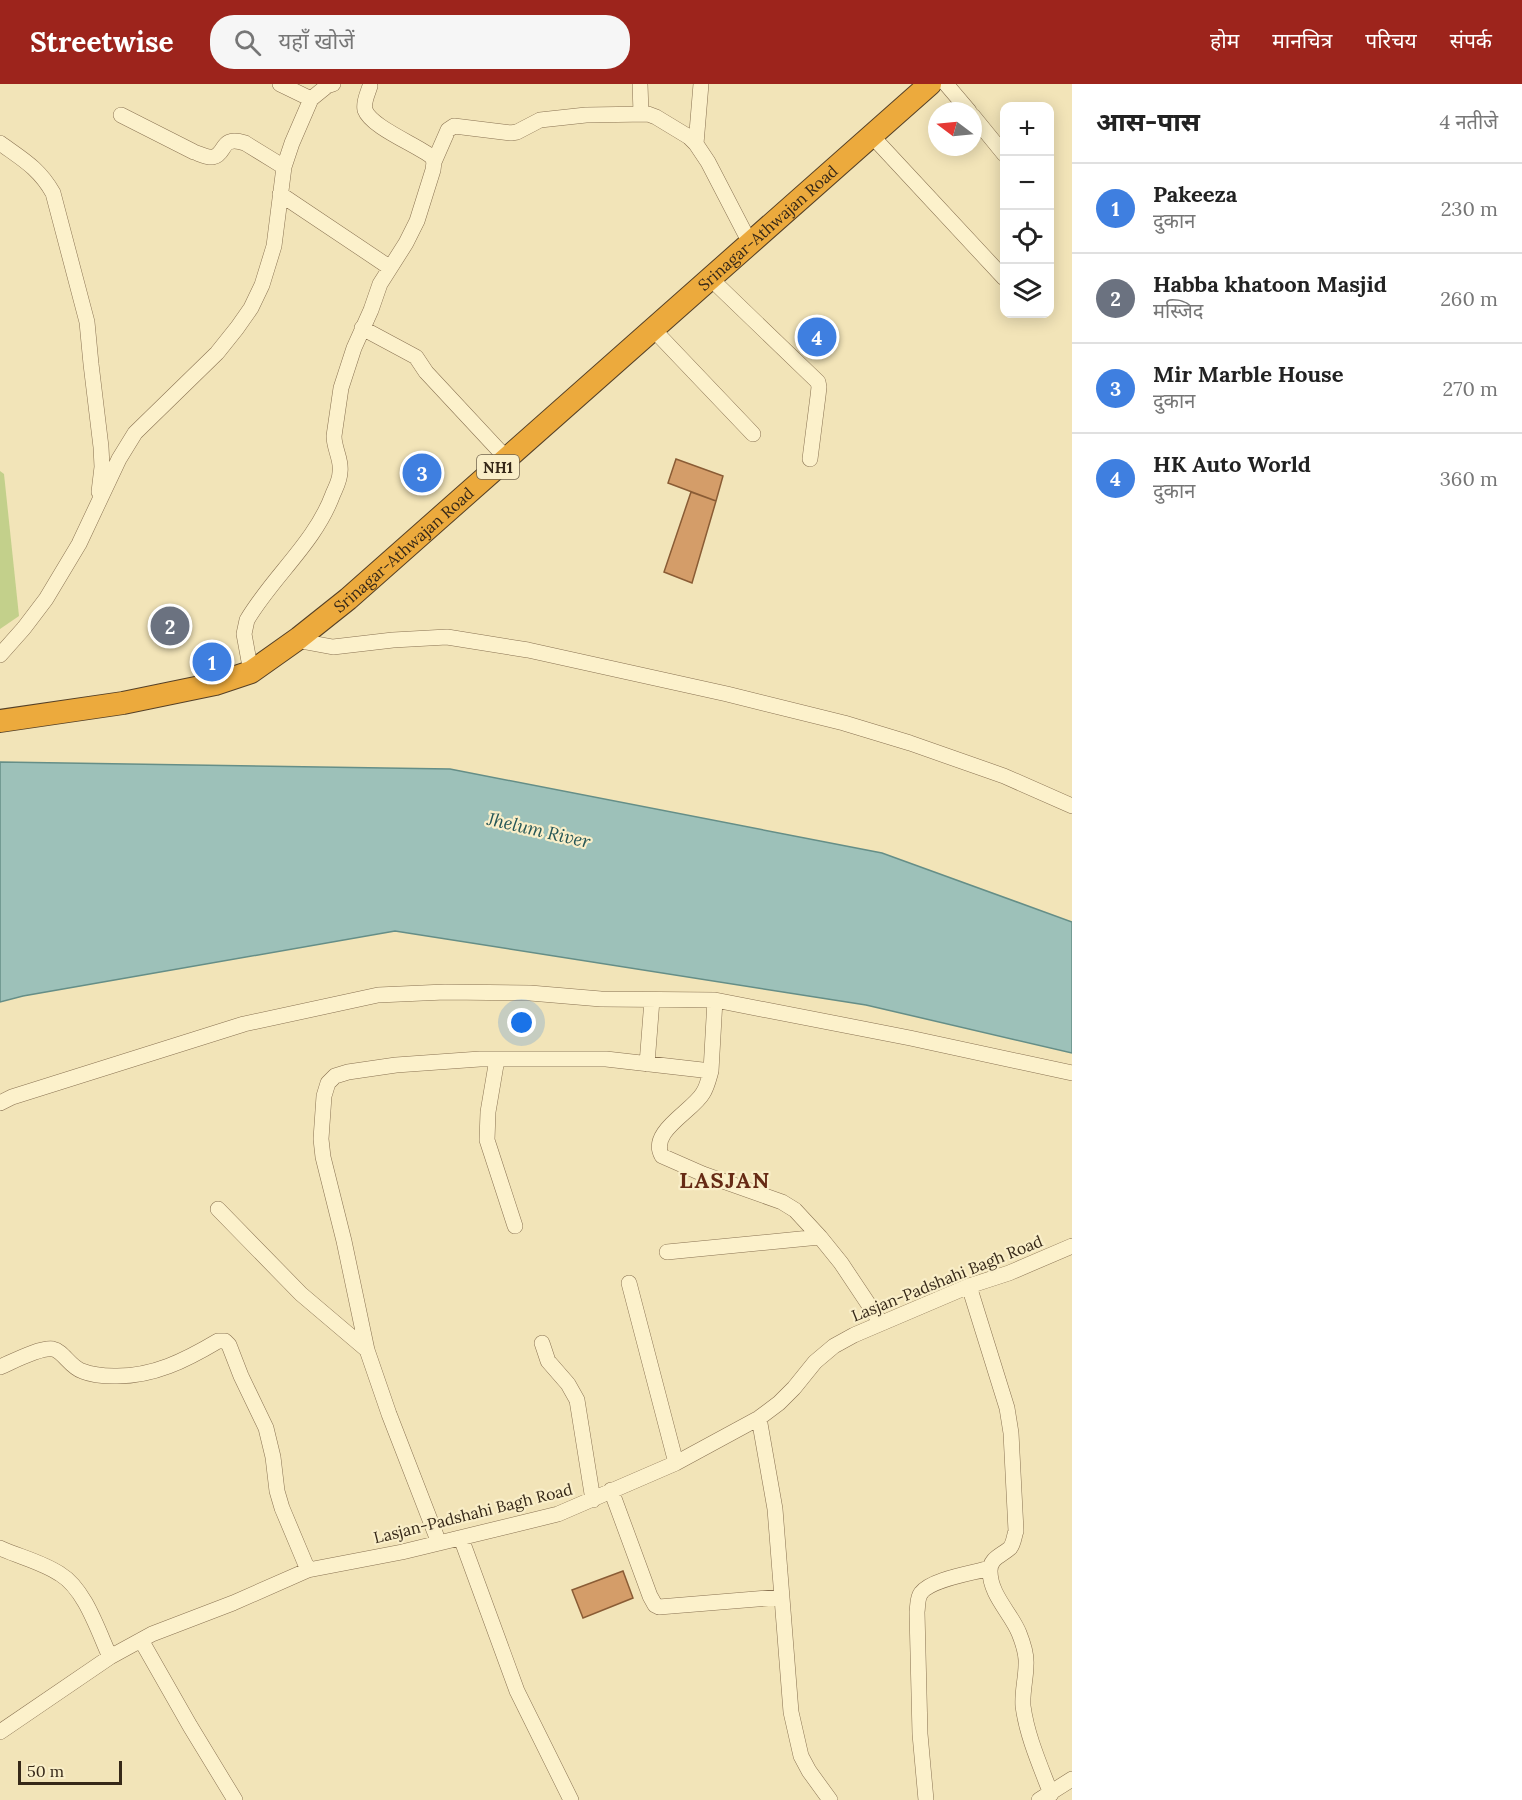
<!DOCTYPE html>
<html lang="hi">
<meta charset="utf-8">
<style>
:root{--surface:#fff;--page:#f6f6f6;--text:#222;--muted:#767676;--line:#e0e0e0;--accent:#9d241c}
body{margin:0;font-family:Lora,"Noto Sans Devanagari",serif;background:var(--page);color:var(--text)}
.controls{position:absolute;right:18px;top:18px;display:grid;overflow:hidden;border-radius:12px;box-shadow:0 3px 15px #0003}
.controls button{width:54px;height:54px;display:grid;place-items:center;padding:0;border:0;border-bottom:2px solid var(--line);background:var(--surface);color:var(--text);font:30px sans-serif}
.compass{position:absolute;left:928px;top:18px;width:54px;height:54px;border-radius:50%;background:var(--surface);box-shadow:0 3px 15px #0003;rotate:286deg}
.scale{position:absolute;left:18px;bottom:15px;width:104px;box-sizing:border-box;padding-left:6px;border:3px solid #362818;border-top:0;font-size:16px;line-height:21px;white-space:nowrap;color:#362818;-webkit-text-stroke:4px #f9eec8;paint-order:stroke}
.you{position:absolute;left:522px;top:939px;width:21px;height:21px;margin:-15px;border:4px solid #fff;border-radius:50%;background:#1a73e8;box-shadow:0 0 0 9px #1a73e833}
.badge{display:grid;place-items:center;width:39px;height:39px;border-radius:50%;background:var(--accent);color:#fff;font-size:20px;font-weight:700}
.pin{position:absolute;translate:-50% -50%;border:3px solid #fff;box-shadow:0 2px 6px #0006}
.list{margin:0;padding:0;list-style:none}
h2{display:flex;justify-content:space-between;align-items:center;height:78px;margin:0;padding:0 24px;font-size:26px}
h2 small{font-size:20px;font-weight:400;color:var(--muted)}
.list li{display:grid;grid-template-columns:39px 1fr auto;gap:18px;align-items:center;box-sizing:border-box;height:90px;padding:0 24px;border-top:2px solid var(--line)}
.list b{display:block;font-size:22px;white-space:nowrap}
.list p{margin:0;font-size:20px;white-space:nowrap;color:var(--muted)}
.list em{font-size:20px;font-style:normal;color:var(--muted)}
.icon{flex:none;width:33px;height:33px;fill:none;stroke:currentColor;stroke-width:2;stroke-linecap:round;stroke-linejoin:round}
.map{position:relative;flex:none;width:1072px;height:1716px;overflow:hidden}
header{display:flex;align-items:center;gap:36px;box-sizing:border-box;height:84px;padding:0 30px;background:var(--accent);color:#fff}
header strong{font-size:28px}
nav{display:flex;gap:33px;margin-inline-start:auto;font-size:21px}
.search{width:420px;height:54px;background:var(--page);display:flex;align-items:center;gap:15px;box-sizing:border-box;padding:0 21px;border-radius:24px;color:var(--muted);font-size:22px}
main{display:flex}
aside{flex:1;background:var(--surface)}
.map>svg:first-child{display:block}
.green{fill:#c3d08b}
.water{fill:#9dc1b9;stroke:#658e87;stroke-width:1.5}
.building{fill:#d49d69;stroke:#8a5c35;stroke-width:1.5}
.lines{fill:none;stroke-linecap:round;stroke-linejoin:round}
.minor-casing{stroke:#897252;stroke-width:16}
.highway-casing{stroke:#554027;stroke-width:24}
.minor{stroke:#fcf1cb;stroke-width:15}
.highway{stroke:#ecaa3d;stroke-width:22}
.labels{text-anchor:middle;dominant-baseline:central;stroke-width:4.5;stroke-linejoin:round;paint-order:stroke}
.shield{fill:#f9eec8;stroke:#70634d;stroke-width:1.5}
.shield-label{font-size:15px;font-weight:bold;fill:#362818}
.street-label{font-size:16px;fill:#362818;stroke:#f9eec8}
.water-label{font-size:18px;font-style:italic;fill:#265757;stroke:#f9eec8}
.district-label{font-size:22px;font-weight:bold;letter-spacing:1.5px;fill:#662a14;stroke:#f9eec8}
</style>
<header>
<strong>Streetwise</strong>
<div class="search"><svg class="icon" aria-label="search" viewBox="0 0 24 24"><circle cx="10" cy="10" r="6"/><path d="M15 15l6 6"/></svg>यहाँ खोजें</div>
<nav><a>होम</a><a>मानचित्र</a><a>परिचय</a><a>संपर्क</a></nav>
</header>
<main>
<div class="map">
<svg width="1072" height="1716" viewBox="0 0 1072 1716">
<rect width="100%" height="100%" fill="#f2e4b8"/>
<path class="green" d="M0 387 4 390 19 532 0 545Z"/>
<path class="water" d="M0 678 450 685 882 769 1072 838V969L866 921 395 847 23 912 0 918Z"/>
<path class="building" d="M676 375 723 392 716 417 668 399Z
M691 408 716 417 692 499 664 488Z
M623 1487 633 1514 583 1534 572 1506Z"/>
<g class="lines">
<g class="minor-casing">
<path id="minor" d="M280 0 311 15
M640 0 641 29
M946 0 969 27
M121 31 194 68C200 70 208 74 213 73 227 70 219 51 245 59L284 83
M973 32 1004 70
M872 52 1004 194
M0 59C22 75 39 84 53 109L87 238 91 280 101 363 102 383 99 408
M696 60 701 0
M434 78 448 46 454 42 511 49 517 48 540 36 586 31 648 30 656 33 689 53 696 60 708 78 750 159
M280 110 389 183
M710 194 818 298 819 303 818 312 810 375
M362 244 416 273 426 288 507 375
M653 245 753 350
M299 554 306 558 333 563 393 556 447 553 528 566 727 610 844 639 910 659 1004 692 1072 722
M0 571 24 544 46 515 79 460 119 375 135 349 217 269 237 244 251 224 262 201 274 162 284 83 292 59 311 15 327 2 333 0
M251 588 244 550 247 536C273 492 315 459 333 410 336 403 340 396 340 388 342 376 334 365 334 352L341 304 354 264 371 226 380 200 406 159 417 137 433 86 434 78 432 73C417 61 371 43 365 26 363 18 368 9 370 2
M497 975 488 1028 487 1056 515 1142
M647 980 652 916
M711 987 715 916
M0 1019 12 1013 244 940 378 911 445 908 530 909 601 915 715 916 910 954 1072 989
M218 1125 301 1210 367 1266 389 1330 439 1459
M667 1168 820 1153
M629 1199 676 1379
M969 1202 1007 1324 1011 1349 1016 1447C1014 1452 1014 1459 1010 1464 1001 1472 990 1474 990 1487 990 1511 1011 1529 1019 1549 1023 1559 1027 1570 1026 1581 1026 1594 1022 1608 1023 1622 1027 1652 1040 1681 1051 1710
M542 1259 548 1277 568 1300 577 1316 593 1416
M367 1266 344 1157 323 1073 321 1055 324 1012 328 999 335 992 348 988 396 981 480 975H606L711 987C709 994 707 1003 703 1009 693 1027 648 1048 662 1072L703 1090 782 1118 795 1126 820 1153 841 1179 881 1239
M0 1283C12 1278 40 1263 53 1265 63 1267 70 1283 82 1287 92 1291 103 1292 114 1292 153 1293 186 1276 218 1257H225L229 1261 241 1292 266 1344 273 1373 277 1407 282 1424 308 1486
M759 1334 775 1425 791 1628 801 1672 809 1687 830 1716
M611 1406 650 1512 655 1521 659 1523 781 1513
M461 1454 517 1607 571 1716
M0 1464C20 1473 42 1478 60 1490 85 1505 98 1547 110 1573
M141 1556 190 1642 235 1716
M0 1648 110 1573 152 1550 233 1519 308 1486 402 1468 558 1430 676 1379 759 1334 779 1319 794 1304 815 1278 834 1262 854 1251 969 1202 1009 1189 1072 1162
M926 1716 920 1650 917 1528C918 1522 917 1514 921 1509 931 1495 974 1489 990 1484
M1039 1716 1072 1695"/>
</g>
<g class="highway-casing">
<g id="highway">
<path id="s1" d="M0 637 123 619 215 600 251 588 299 554 348 515 930 0"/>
</g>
</g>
<use href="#minor" class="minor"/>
<use href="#highway" class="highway"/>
</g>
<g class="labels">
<rect class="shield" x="477" y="371" width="42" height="24" rx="4.5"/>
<g class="shield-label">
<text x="498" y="383">NH1</text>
</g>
<g class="street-label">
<text stroke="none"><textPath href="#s1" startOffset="938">Srinagar-Athwajan Road</textPath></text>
<text stroke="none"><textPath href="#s1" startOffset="452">Srinagar-Athwajan Road</textPath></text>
<text transform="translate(947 1194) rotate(-22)">Lasjan-Padshahi Bagh Road</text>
<text transform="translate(473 1429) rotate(-14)">Lasjan-Padshahi Bagh Road</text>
</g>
<g class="water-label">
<text transform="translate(539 746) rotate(13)">Jhelum River</text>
</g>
<g class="district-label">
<text x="725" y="1096">LASJAN</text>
</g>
</g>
</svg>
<div class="controls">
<button>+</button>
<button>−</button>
<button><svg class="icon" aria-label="locate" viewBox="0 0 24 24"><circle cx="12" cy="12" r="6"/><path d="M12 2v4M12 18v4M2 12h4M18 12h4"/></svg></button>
<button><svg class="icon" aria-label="layers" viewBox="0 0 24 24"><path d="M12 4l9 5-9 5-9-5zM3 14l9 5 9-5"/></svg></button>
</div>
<svg class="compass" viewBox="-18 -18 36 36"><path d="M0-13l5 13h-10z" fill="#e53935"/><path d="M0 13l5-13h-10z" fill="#767676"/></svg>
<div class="scale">50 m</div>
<div class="you"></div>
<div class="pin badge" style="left:212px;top:578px;background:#3f7fe0">1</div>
<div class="pin badge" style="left:170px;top:542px;background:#6b7280">2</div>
<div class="pin badge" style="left:422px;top:389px;background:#3f7fe0">3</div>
<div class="pin badge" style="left:817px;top:253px;background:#3f7fe0">4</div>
</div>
<aside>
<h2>आस-पास<small>4 नतीजे</small></h2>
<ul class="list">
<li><span class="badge" style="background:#3f7fe0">1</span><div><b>Pakeeza</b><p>दुकान</p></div><em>230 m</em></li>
<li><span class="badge" style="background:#6b7280">2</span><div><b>Habba khatoon Masjid</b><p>मस्जिद</p></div><em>260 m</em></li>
<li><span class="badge" style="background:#3f7fe0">3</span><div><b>Mir Marble House</b><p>दुकान</p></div><em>270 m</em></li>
<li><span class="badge" style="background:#3f7fe0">4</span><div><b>HK Auto World</b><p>दुकान</p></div><em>360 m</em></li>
</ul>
</aside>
</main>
